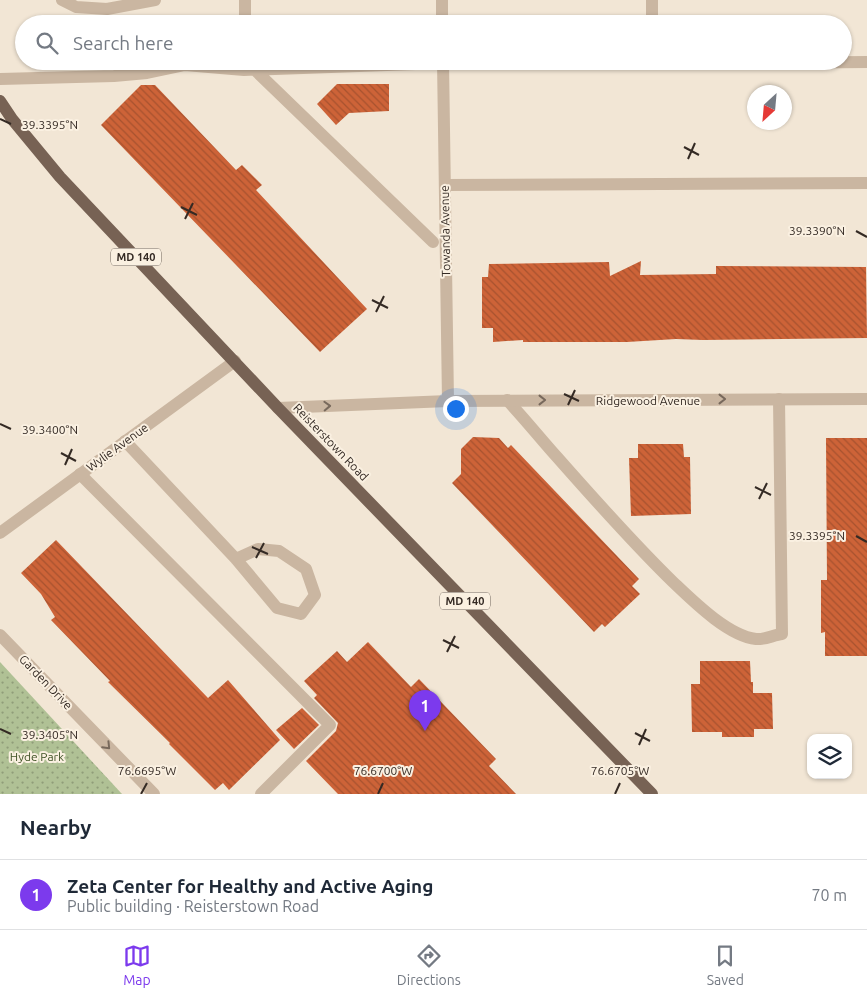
<!DOCTYPE html>
<meta charset="utf-8">
<style>
:root{--surface:#fff;--page:#f6f6f7;--text:#1f2937;--muted:#747a83;--line:#e0e1e3;--accent:#7c3aed}
body{margin:0;font-family:Ubuntu,sans-serif;background:var(--page);color:var(--text)}
.controls{position:absolute;right:15px;bottom:15px;display:grid;overflow:hidden;border-radius:10px;box-shadow:0 1px 4px #0004}
.controls button{width:45px;height:45px;display:grid;place-items:center;padding:0;border:0;border-bottom:1px solid var(--line);background:var(--surface);color:var(--text);font:25px sans-serif}
.compass{position:absolute;left:747px;top:85px;width:45px;height:45px;border-radius:50%;background:var(--surface);box-shadow:0 1px 4px #0004;rotate:206deg}
.you{position:absolute;left:455px;top:408px;width:18px;height:18px;margin:-12px;border:4px solid #fff;border-radius:50%;background:#1a73e8;box-shadow:0 0 0 8px #1a73e833}
.badge{display:grid;place-items:center;width:32px;height:32px;border-radius:50%;background:var(--accent);color:#fff;font-size:16px;font-weight:700}
.pin{position:absolute;translate:-50% -41px;filter:drop-shadow(0 1px 2px #0008)}
.pin::after{content:'';position:absolute;top:26px;width:18px;height:15px;background:inherit;clip-path:polygon(0 0,100% 0,50% 100%)}
.list{margin:0;padding:0;list-style:none}
h2{display:flex;justify-content:space-between;align-items:center;height:65px;margin:0;padding:0 20px;font-size:21px}
h2 small{font-size:16px;font-weight:400;color:var(--muted)}
.list li{display:grid;grid-template-columns:32px 1fr auto;gap:15px;align-items:center;box-sizing:border-box;height:70px;padding:0 20px;border-top:1px solid var(--line)}
.list b{display:block;font-size:19px;white-space:nowrap}
.list p{margin:0;font-size:16px;white-space:nowrap;color:var(--muted)}
.list em{font-size:16px;font-style:normal;color:var(--muted)}
.icon{flex:none;width:28px;height:28px;fill:none;stroke:currentColor;stroke-width:2;stroke-linecap:round;stroke-linejoin:round}
.map{position:relative;flex:none;width:867px;height:794px;overflow:hidden}
.search{position:absolute;background:var(--surface);box-shadow:0 1px 4px #0004;left:15px;right:15px;top:15px;height:55px;display:flex;align-items:center;gap:12px;box-sizing:border-box;padding:0 18px;border-radius:28px;color:var(--muted);font-size:19px}
.sheet{height:135px;background:var(--surface)}
nav{display:flex;justify-content:space-around;align-items:center;box-sizing:border-box;height:70px;border-top:1px solid var(--line);background:var(--surface);font-size:14px;color:var(--muted)}
nav a{display:grid;justify-items:center;gap:2px}
nav .on{color:var(--accent)}
.map>svg:first-child{display:block}
.grass{fill:url(#grass-dots)}
.building{fill:url(#building-back-hatch)}
.lines{fill:none;stroke-linecap:round;stroke-linejoin:round}
.service{stroke:#cab6a1;stroke-width:12}
.minor{stroke:#cab6a1;stroke-width:12}
.primary{stroke:#776254;stroke-width:12}
.oneway{stroke:#78695c}
.ticks{fill:none;stroke:#342a24;stroke-width:2}
.labels{text-anchor:middle;dominant-baseline:central;stroke-width:4;stroke-linejoin:round;paint-order:stroke}
.shield{fill:#faf0e1;stroke:#6f655d;stroke-width:1}
.shield-label{font-size:11px;font-weight:bold;fill:#342a24}
.street-label{font-size:12px;fill:#342a24;stroke:#faf0e1}
.park-label{font-size:12px;fill:#415327;stroke:#faf0e1}
.ticks-label{font-size:12px;text-anchor:middle;fill:#342a24;stroke:#faf0e1;stroke-width:4;stroke-linejoin:round;paint-order:stroke}
</style>
<div class="map">
<svg width="867" height="794" viewBox="0 0 867 794">
<defs>
<pattern id="grass-dots" width="8" height="8" patternUnits="userSpaceOnUse" patternTransform="scale(1.25)"><rect width="8" height="8" fill="#b0c195"/><path d="M2 2h.1M6 6h.1" fill="none" stroke="#909d79" stroke-width="1.8" stroke-linecap="round"/></pattern>
<pattern id="building-back-hatch" width="6" height="6" patternUnits="userSpaceOnUse" patternTransform="scale(1.25)"><rect width="6" height="6" fill="#cd6338"/><path d="M-1 5l2 2M0 0l6 6M5-1l2 2" fill="none" stroke="#a7522f"/></pattern>
</defs>
<rect width="100%" height="100%" fill="#f2e6d5"/>
<path class="grass" d="M0 662 122 794H0Z"/>
<path class="building" d="M337 84H389V111L349 113 336 125 317 104Z
M141 85H155L236 170 242 165 262 185 256 190 367 309 320 352 101 125Z
M641 261 640 275 716 274V266L866 267 867 338 703 340 676 339 627 342H523V340L493 342V328H482V277H488L489 264 609 262 610 276Z
M473 437 499 438 508 448 511 445 639 579 632 586 640 594 605 627 602 624 594 632 452 483 461 474V449Z
M826 438H867V656H825V632L821 633V580H827Z
M638 444H683L684 457H690L691 514 631 516 629 458H638Z
M56 540 208 698 228 680 280 740 229 790 223 783 215 790 169 744 170 743 108 682 110 681 51 620 55 617 41 594 21 573Z
M368 642 411 687 419 679 496 759 489 766 516 794H338L306 761 336 731 338 723 314 698 317 695 304 681 337 651 347 662Z
M700 661H750L751 682H753V693H772L773 729H754V737H722V732H692L691 684H700Z
M302 708 319 725 294 749 276 730Z"/>
<g class="lines">
<path class="service" d="M62 0 76 7 107 9 155 0
M652 0V18
M245 24V0
M255 70 433 242
M0 79 114 76 147 73 185 65 244 70 443 63 672 64 867 62
M445 185 867 183
M507 400C524 418 540 438 557 457 594 499 632 542 673 582 693 601 728 636 756 639 764 640 774 635 782 634L779 399
M125 441 236 559 277 608 301 614 315 595 306 569 279 551 258 549 236 559
M80 474 330 725 261 794"/>
<path class="minor" d="M442 0V24
M443 61 448 401
M278 408 448 401 867 399
M0 533 235 361
M0 635 154 794"/>
<path class="primary" d="M0 101 12 119 60 177 278 408 652 794"/>
</g>
<defs><path id="oneway-chevron" d="M-2-3.5L2.5 0L-2 3.5" fill="none" stroke-width="1.6" stroke-linecap="round" stroke-linejoin="round" transform="scale(1.25)"/></defs>
<g class="oneway">
<use href="#oneway-chevron" transform="translate(722 399)"/>
<use href="#oneway-chevron" transform="translate(542 400)"/>
<use href="#oneway-chevron" transform="translate(327 406) rotate(-2)"/>
<use href="#oneway-chevron" transform="translate(107 746) rotate(46)"/>
</g>
<path class="ticks" d="M0 119 11 124M684 147 699 155M688 159 695 143M181 207 197 215M185 219 193 203M856 231 867 237M372 300 388 308M376 312 384 296M564 394 579 401M568 405 575 390M0 424 11 429M61 453 76 461M65 465 72 449M755 487 771 495M759 499 767 483M856 536 867 542M252 547 268 554M256 558 264 543M443 640 459 648M447 652 455 636M0 729 11 734M635 733 650 741M639 745 646 729M141 794 147 783M378 794 383 783M615 794 620 783"/>
<g class="labels">
<g class="shield">
<rect x="111" y="248.5" width="50" height="17" rx="4"/>
<rect x="440" y="592.5" width="50" height="17" rx="4"/>
</g>
<g class="shield-label">
<text x="136" y="257">MD 140</text>
<text x="465" y="601">MD 140</text>
</g>
<g class="street-label">
<text transform="translate(445 231) rotate(-91)">Towanda Avenue</text>
<text x="648" y="400">Ridgewood Avenue</text>
<text transform="translate(331 442) rotate(46)">Reisterstown Road</text>
<text transform="translate(117 447) rotate(-36)">Wylie Avenue</text>
<text transform="translate(46 682) rotate(46)">Garden Drive</text>
</g>
<g class="park-label">
<text x="37" y="756">Hyde Park</text>
</g>
</g>
<g class="ticks-label">
<text x="50" y="129">39.3395°N</text>
<text x="817" y="235">39.3390°N</text>
<text x="50" y="434">39.3400°N</text>
<text x="817" y="540">39.3395°N</text>
<text x="50" y="739">39.3405°N</text>
<text x="147" y="775">76.6695°W</text>
<text x="383" y="775">76.6700°W</text>
<text x="620" y="775">76.6705°W</text>
</g>
</svg>
<div class="controls">
<button><svg class="icon" aria-label="layers" viewBox="0 0 24 24"><path d="M12 4l9 5-9 5-9-5zM3 14l9 5 9-5"/></svg></button>
</div>
<svg class="compass" viewBox="-18 -18 36 36"><path d="M0-13l5 13h-10z" fill="#e53935"/><path d="M0 13l5-13h-10z" fill="#747a83"/></svg>
<div class="you"></div>
<div class="pin badge" style="left:425px;top:731px">1</div>
<div class="search"><svg class="icon" aria-label="search" viewBox="0 0 24 24"><circle cx="10" cy="10" r="6"/><path d="M15 15l6 6"/></svg>Search here</div>
</div>
<section class="sheet">
<h2>Nearby<small></small></h2>
<ul class="list">
<li><span class="badge">1</span><div><b>Zeta Center for Healthy and Active Aging</b><p>Public building · Reisterstown Road</p></div><em>70 m</em></li>
</ul>
</section>
<nav>
<a class="on"><svg class="icon" aria-label="map" viewBox="0 0 24 24"><path d="M3 6l6-2 6 2 6-2v14l-6 2-6-2-6 2zM9 4v14M15 6v14"/></svg>Map</a>
<a><svg class="icon" aria-label="directions" viewBox="0 0 24 24"><path d="M12 3l9 9-9 9-9-9zM9 14v-3h6M13 9l2 2-2 2"/></svg>Directions</a>
<a><svg class="icon" aria-label="saved" viewBox="0 0 24 24"><path d="M7 4h10v16l-5-4-5 4z"/></svg>Saved</a>
</nav>
